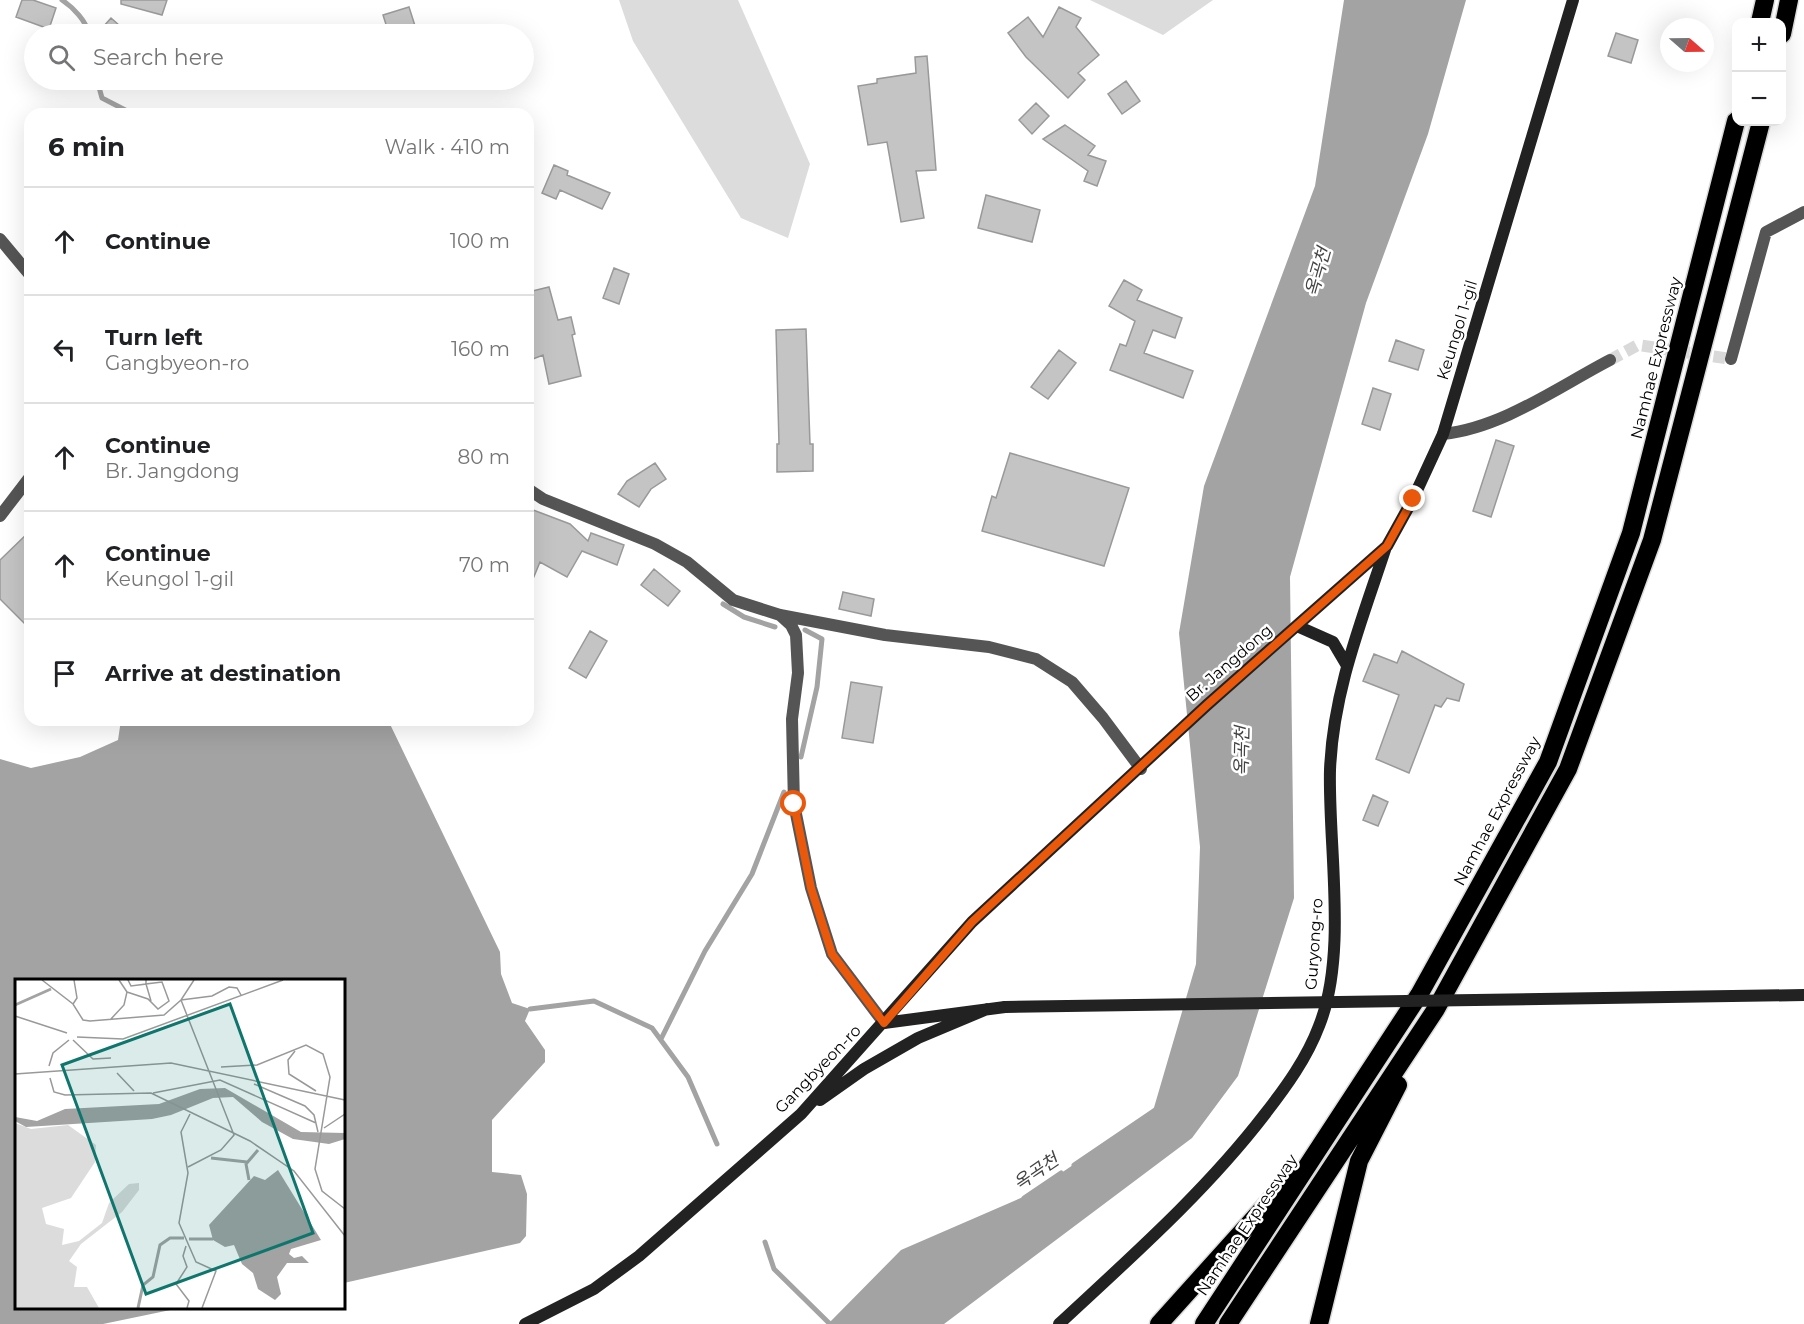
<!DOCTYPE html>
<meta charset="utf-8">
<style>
:root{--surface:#fff;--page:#f2f2f2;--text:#202124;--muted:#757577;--line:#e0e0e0}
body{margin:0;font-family:Montserrat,"Noto Sans KR",sans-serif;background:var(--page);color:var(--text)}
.controls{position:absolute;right:18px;top:18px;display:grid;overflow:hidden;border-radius:12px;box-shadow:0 6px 24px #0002}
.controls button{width:54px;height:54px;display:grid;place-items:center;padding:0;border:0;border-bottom:2px solid var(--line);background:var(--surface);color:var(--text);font:30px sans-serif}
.compass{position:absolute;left:1660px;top:18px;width:54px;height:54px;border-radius:50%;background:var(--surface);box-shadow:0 6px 24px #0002;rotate:110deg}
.stop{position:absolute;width:18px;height:18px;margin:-14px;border:4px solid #ea580c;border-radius:50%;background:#fff}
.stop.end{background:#ea580c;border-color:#fff;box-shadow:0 2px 6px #0008}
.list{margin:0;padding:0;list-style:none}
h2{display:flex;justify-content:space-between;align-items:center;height:78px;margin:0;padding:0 24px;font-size:26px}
h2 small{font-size:20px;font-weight:400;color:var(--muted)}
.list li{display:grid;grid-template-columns:39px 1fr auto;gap:18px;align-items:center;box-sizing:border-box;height:108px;padding:0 24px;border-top:2px solid var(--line)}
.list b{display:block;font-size:22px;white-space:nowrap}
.list p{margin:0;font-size:20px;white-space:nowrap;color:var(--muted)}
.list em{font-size:20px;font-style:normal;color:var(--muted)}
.icon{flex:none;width:33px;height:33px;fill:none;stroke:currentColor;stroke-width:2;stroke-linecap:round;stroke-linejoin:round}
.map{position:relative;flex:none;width:1804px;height:1324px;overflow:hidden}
.search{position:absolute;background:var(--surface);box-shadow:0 6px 24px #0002;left:24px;top:24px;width:510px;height:66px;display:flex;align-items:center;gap:15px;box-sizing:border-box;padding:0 21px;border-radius:33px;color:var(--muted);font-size:22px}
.panel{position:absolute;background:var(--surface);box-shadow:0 6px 24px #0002;left:24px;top:108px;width:510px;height:618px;border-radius:18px}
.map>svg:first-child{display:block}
.green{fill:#dcdcdc}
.water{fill:#a3a3a3}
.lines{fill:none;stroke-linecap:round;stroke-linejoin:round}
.stream{stroke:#a3a3a3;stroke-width:5}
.building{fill:#c4c4c4;stroke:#999;stroke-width:1.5}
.street-tunnel{stroke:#d9d9d9;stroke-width:12;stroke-dasharray:12 6;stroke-linecap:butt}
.highway-casing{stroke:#dbdbdb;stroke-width:21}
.street{stroke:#555;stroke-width:12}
.secondary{stroke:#222;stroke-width:12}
.highway{stroke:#000;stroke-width:18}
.secondary-bridge{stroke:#222;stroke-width:12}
.route{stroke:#ea580c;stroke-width:8}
.labels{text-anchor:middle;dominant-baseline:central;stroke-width:5;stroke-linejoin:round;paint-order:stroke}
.street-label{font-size:16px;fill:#000;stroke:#fff}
.water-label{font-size:18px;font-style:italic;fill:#444;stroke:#fff}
.inset-river{fill:none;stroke:#a3a3a3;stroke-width:3}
.inset-road{fill:none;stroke:#999;stroke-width:1.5}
.view{fill:#0f766e;fill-opacity:0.15;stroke:#0f766e;stroke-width:3}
.inset-edge{fill:none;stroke:#000;stroke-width:3}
</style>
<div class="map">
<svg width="1804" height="1324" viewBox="0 0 1804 1324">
<rect width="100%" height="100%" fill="#fff"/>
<path class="green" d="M619 0H738L810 164 788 238 741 218 633 41Z
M1090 0H1213L1163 35Z"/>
<path class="water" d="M1344 0H1466L1428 134 1366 303 1290 577 1294 898 1238 1076 1192 1138 944 1324H828L901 1250 1030 1194 1153 1111 1196 964 1200 847 1179 633 1204 486 1315 186Z
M121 720H388L500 952 501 974 512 1003 530 1009 525 1021 545 1050V1062L492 1120V1172L521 1175 527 1194 526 1236 520 1243 344 1283V980H16V1308H180L103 1324H0V759L31 768 80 757 118 740Z"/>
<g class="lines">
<path class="stream" d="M62 0C74 8 86 21 89 34
M97 80 102 98 133 114
M723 604 744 617 775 627
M801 757 817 687 822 639 805 630
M530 1009 594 1001 652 1028 688 1077 717 1144
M661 1039 705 951 752 874 784 792
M1074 1165 1158 1108
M1024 1198 1061 1173
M765 1242 774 1269 830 1324"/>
</g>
<path class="building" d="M22 0H33L56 8 49 29 16 17Z
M121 0H167L162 15 121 4Z
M409 7 416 29 389 34 383 15Z
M1059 7 1081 18 1076 27 1099 55 1078 73 1085 80 1068 98 1026 57 1008 33 1028 17 1043 37Z
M111 18 129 34H110L103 27Z
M1616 33 1638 40 1631 63 1608 56Z
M927 56 936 170 916 171 924 218 901 222 887 142 868 145 858 86 877 83V79L916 73 915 57Z
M1126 81 1140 101 1122 114 1108 94Z
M1036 103 1049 116 1032 134 1019 120Z
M1065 125 1095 146 1088 155 1106 161 1097 186 1084 181 1088 171 1043 139Z
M554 165 568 171 567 175 610 193 602 209 560 190 556 199 542 193Z
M986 195 1040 210 1032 242 978 228Z
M614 268 629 274 619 304 603 298Z
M1124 280 1142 290 1137 300 1182 318 1175 338 1153 330 1144 353 1193 371 1183 398 1110 370 1120 344 1126 346 1135 321 1109 306Z
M549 287 558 320 571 317 575 334 572 335 581 376 549 384 543 355 533 359 528 345V292Z
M806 329 810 444H813V471L777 472V444H779L776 330Z
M1396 340 1424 350 1418 370 1389 361Z
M1059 350 1076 363 1048 399 1031 387Z
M1373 388 1391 394 1380 430 1362 424Z
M1496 440 1514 446 1491 517 1473 511Z
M1010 453 1129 488 1104 566 982 531 992 496 996 498Z
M655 463 666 479 651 489 639 507 618 494 627 481Z
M528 508 570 524 588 541 591 533 624 545 617 565 582 551 567 577 540 562 528 591Z
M30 531V629L0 599V560Z
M654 569 680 591 668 606 641 585Z
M843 592 874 599 871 616 839 609Z
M590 631 607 641 586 678 569 668Z
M1402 651 1464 684 1459 701 1447 698 1441 707 1435 705 1409 773 1376 759 1399 695 1363 681 1374 654 1397 663Z
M851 682 882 687 873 743 842 738Z
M1373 795 1388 802 1378 826 1363 820Z"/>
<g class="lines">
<path class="street-tunnel" d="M1610 360 1638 345 1731 359"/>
<g class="highway-casing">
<path id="highway" d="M1760 22 1765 0
M1782 34 1789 0
M1159 1324 1294 1174
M1204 1324 1419 995 1548 762 1631 533 1736 121
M1228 1324 1436 1009 1568 769 1652 540 1761 122
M1319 1324 1359 1161 1398 1085"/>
</g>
<path class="street" d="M0 239 30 275
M1731 359 1766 232 1804 212
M1443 434C1502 428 1558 387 1610 360
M528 489 543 499 655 544 687 562 733 600 780 615 885 635 989 647 1036 659 1072 682 1103 718 1141 769
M0 516 30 477
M780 615 791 625 796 635 798 673 792 719 794 804 811 888 832 954 884 1023"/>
<path class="secondary" d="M1297 626 1333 642 1346 664
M884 1023 1005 1007
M820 1100 864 1069 918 1038 987 1009
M525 1324 594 1289 639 1256 801 1114 972 922 1207 705 1387 546 1413 499 1443 434 1573 0
M1059 1324C1131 1257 1205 1192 1265 1114 1286 1087 1307 1058 1319 1026 1348 954 1328 846 1330 770 1333 691 1362 620 1386 547"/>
<use href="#highway" class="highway"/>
<path class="secondary-bridge" d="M1005 1007 1804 995"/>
</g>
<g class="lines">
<path class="route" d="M794 804 811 888 832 954 884 1023 972 922 1207 705 1387 546 1413 499"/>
</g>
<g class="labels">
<g class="street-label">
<text transform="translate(1457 330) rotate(-73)">Keungol 1-gil</text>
<text transform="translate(1656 358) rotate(-76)">Namhae Expressway</text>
<text transform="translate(1229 663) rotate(-41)">Br. Jangdong</text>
<text transform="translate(1497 811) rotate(-62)">Namhae Expressway</text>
<text transform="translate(1314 944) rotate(-86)">Guryong-ro</text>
<text transform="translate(818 1069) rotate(-46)">Gangbyeon-ro</text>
<text transform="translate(1247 1225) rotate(-56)">Namhae Expressway</text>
</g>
<g class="water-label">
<text transform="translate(1318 272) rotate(-74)">옥곡천</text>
<text transform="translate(1242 751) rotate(-89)">옥곡천</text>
<text transform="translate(1036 1172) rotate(-34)">옥곡천</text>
</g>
</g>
<g transform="translate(15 979)">
<rect width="330" height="330" fill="#fff"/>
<path d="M0 144 16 150 53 146 81 166 80 183 56 219 27 229 31 245 49 250 47 266 64 262 87 244 94 224 114 205 124 204V211L107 233 66 265 54 282 62 288 59 308H72L84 329H0Z" fill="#dcdcdc"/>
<path d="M210 109 286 153 330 154V160L314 165 278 160 247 143 218 118 198 119 156 136 137 140 11 148 0 142V138L22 142 50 130 144 125 185 110ZM263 191 306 261 276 270 274 275 279 279 287 277 294 284H272L262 298 266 315 260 321 243 310 238 294 227 285 219 266 210 268 198 261 194 246 239 197 250 201Z" fill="#a3a3a3"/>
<path class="inset-river" d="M0 26 36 10M196 179 232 183M234 201 231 185 243 171M174 260H198M123 329 128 306 138 298 145 266 155 259H169"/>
<path class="inset-road" d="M27 1 58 25 68 41 75 42 149 36 166 21 179 1M113 1 116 7 131 5V1M112 13 133 20 143 30 154 22 147 3 131 5 136 22M166 21 219 156 206 171 173 188M166 21 197 17 214 8 222 9 226 16M58 25 62 19 59 1M0 37 52 54M95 41 109 26 112 13 104 1M62 58 108 60 268 1M58 61 78 80 96 79M280 72 273 81 274 95 301 112M34 87 38 74 54 61M206 88 242 86 291 66 308 75 315 98 300 190 307 212 330 230M102 94 119 112M0 95 156 84 330 121M35 99 39 113 50 116 136 114 235 162 279 192 330 257M239 105 290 127 299 136 303 153M138 114 205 101 301 144M175 135 166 153 173 194 164 244 181 283 201 292 187 329M309 149 330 135M171 267 168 277 172 288 161 305 174 322 172 329"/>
<path class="view" d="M215 25 298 254 131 315 47 86Z"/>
<rect width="330" height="330" class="inset-edge"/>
</g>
</svg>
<div class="controls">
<button>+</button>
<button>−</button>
</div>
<svg class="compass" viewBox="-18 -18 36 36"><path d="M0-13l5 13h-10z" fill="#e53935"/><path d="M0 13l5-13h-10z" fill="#757577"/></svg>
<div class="stop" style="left:794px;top:804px"></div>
<div class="stop end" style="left:1413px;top:499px"></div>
<div class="search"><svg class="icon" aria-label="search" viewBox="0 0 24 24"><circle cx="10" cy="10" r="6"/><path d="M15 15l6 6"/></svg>Search here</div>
<section class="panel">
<h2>6 min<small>Walk · 410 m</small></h2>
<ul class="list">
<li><svg class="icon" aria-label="ahead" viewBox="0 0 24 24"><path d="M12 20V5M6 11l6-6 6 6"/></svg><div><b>Continue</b></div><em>100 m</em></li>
<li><svg class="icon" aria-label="left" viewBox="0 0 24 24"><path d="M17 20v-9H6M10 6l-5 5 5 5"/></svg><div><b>Turn left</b><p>Gangbyeon-ro</p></div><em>160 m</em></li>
<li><svg class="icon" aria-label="ahead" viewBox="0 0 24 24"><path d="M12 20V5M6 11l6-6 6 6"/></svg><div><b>Continue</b><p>Br. Jangdong</p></div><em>80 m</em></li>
<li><svg class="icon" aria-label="ahead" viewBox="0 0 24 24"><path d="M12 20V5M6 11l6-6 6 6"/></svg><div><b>Continue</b><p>Keungol 1-gil</p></div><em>70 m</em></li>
<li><svg class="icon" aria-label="arrive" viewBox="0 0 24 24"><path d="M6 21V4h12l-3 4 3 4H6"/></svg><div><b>Arrive at destination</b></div></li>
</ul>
</section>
</div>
